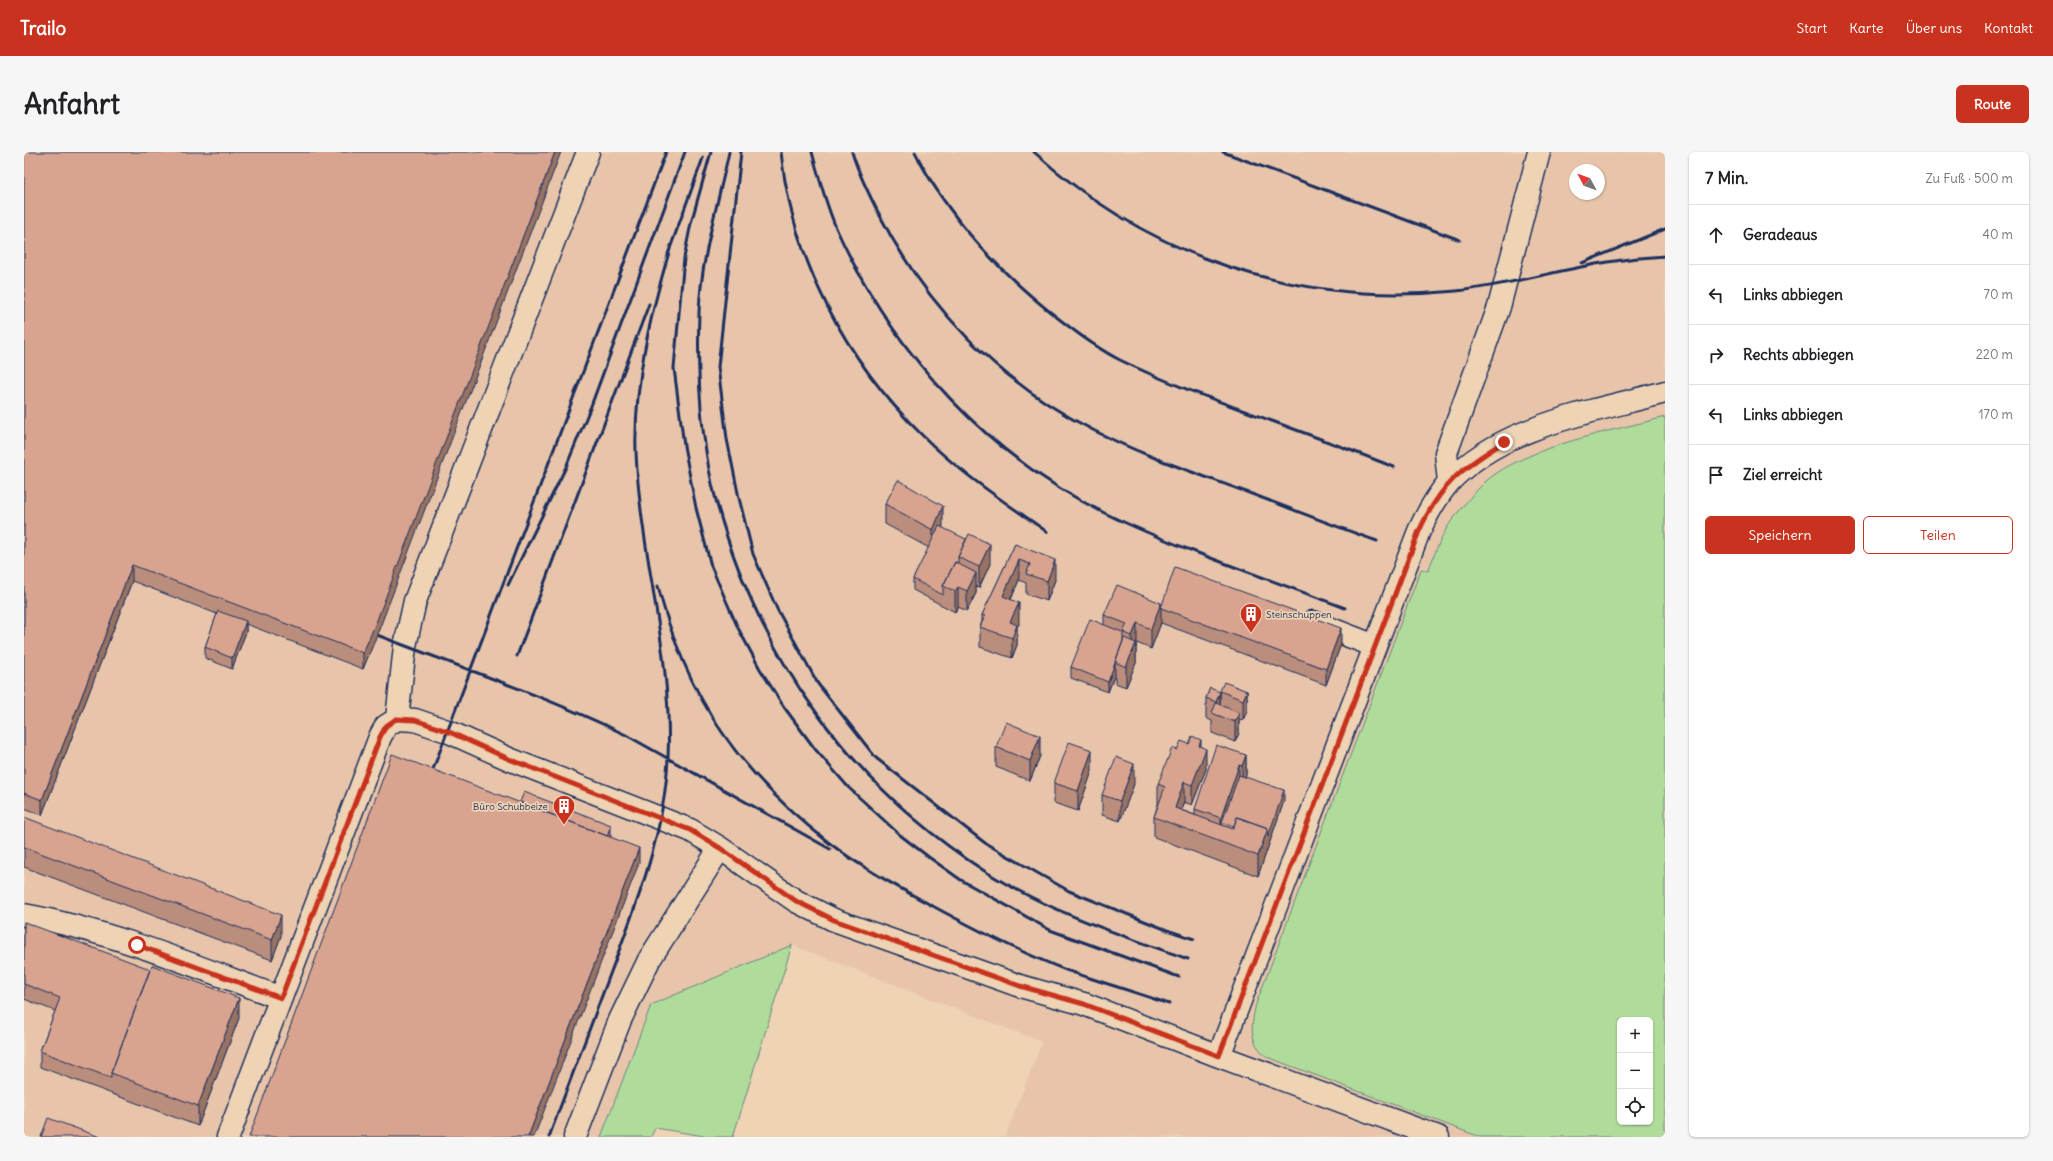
<!DOCTYPE html>
<html lang="de">
<meta charset="utf-8">
<style>
:root{--surface:#fff;--page:#f6f6f6;--text:#202124;--muted:#757577;--line:#e0e0e0;--accent:#c8321e}
body{margin:0;font-family:Delius,sans-serif;background:var(--page);color:var(--text)}
.controls{position:absolute;right:12px;bottom:12px;display:grid;overflow:hidden;border-radius:6px;box-shadow:0 1px 3px #0004}
.controls button{width:36px;height:36px;display:grid;place-items:center;padding:0;border:0;border-bottom:1px solid var(--line);background:var(--surface);color:var(--text);font:20px sans-serif}
.compass{position:absolute;left:1545px;top:12px;width:36px;height:36px;border-radius:50%;background:var(--surface);box-shadow:0 1px 3px #0004;rotate:311deg}
.stop{position:absolute;width:12px;height:12px;margin:-9px;border:3px solid #c8321e;border-radius:50%;background:#fff}
.stop.end{background:#c8321e;border-color:#fff;box-shadow:0 1px 4px #0008}
.list{margin:0;padding:0;list-style:none}
h2{display:flex;justify-content:space-between;align-items:center;height:52px;margin:0;padding:0 16px;font-size:17px}
h2 small{font-size:13px;font-weight:400;color:var(--muted)}
.list li{display:grid;grid-template-columns:26px 1fr auto;gap:12px;align-items:center;box-sizing:border-box;height:60px;padding:0 16px;border-top:1px solid var(--line)}
.list b{display:block;font-size:15px;white-space:nowrap}
.list em{font-size:13px;font-style:normal;color:var(--muted)}
.actions{display:flex;gap:8px;padding:12px 16px}
.actions a{flex:1;padding:9px 0;border:1px solid var(--accent);border-radius:6px;text-align:center;font-size:14px;color:var(--accent)}
.actions .main{background:var(--accent);color:#fff}
.icon{flex:none;width:22px;height:22px;fill:none;stroke:currentColor;stroke-width:2;stroke-linecap:round;stroke-linejoin:round}
.map{position:relative;flex:none;width:1641px;height:985px;overflow:hidden;border-radius:6px}
header{display:flex;align-items:center;gap:24px;box-sizing:border-box;height:56px;padding:0 20px;background:var(--accent);color:#fff}
header strong{font-size:19px}
nav{display:flex;gap:22px;margin-inline-start:auto;font-size:14px}
.intro{display:flex;align-items:center;justify-content:space-between;box-sizing:border-box;height:96px;padding:0 24px}
h1{margin:0;font-size:28px}
.button{padding:10px 18px;border-radius:6px;background:var(--accent);color:#fff;font-size:14px;font-weight:700}
main{display:flex;gap:24px;padding:0 24px}
aside{flex:1;background:var(--surface);border-radius:6px;box-shadow:0 1px 3px #0004}
.map>svg:first-child{display:block}
.built{fill:#e8c5aa;fill-rule:evenodd}
.green{fill:#afdc9b;stroke:#65867c;fill-rule:evenodd}
.lines{fill:none;stroke-linecap:round;stroke-linejoin:round}
.minor-casing{stroke:#1b2f5e;stroke-width:25}
.minor{stroke:#eed3b5;stroke-width:22}
.rail{stroke:#1b2f5e;stroke-width:3}
.wall{fill:#bb8d7b;stroke:#1b2f5e}
.shaded-wall{fill:#987364;stroke:#1b2f5e}
.building{fill:#d9a48f;stroke:#1b2f5e}
.route{stroke:#c8321e;stroke-width:5}
.labels{text-anchor:middle;dominant-baseline:central;stroke-width:3.5;stroke-linejoin:round;paint-order:stroke}
.poi-label{font-size:10px;fill:#1b2f5e;stroke:#eed3b5;text-anchor:start}
</style>
<header>
<strong>Trailo</strong>
<nav><a>Start</a><a>Karte</a><a>Über uns</a><a>Kontakt</a></nav>
</header>
<div class="intro"><h1>Anfahrt</h1><a class="button">Route</a></div>
<main>
<div class="map">
<svg width="1641" height="985" viewBox="0 0 1641 985">
<rect width="100%" height="100%" fill="#eed3b5"/>
<filter id="ink" filterUnits="userSpaceOnUse"><feTurbulence type="fractalNoise" baseFrequency=".025" numOctaves="2"/><feDisplacementMap in="SourceGraphic" scale="8" xChannelSelector="R" yChannelSelector="G"/><feConvolveMatrix kernelMatrix="1 2 1 2 8 2 1 2 1" color-interpolation-filters="sRGB"/></filter>
<g filter="url(#ink)">
<path class="built" d="M0 0H1641V985H981L1018 890 768 793 627 853 577 985H0ZM1551 18H1575V42H1551ZM1596 868H1626V970H1596Z"/>
<path class="green" d="M1641 265V985H1456L1243 905C1224 889 1227 875 1232 852L1397 417 1404 419C1411 402 1417 382 1429 367 1438 354 1450 341 1461 330 1502 294 1588 279 1641 265ZM1596 868H1626V970H1596Z
M768 793 709 985H686L631 976 627 985H577L627 853Z"/>
<g class="lines">
<g class="minor-casing">
<path id="minor" d="M1425 330 1422 301 1475 155 1515 0
M1289 470 1351 494
M373 567 381 494 391 449 564 0
M0 763C88 779 173 815 257 846
M204 985 356 585 362 574 373 567 391 568 423 579 485 607 666 678 696 696 772 749 810 768 996 834 1060 852 1195 904
M551 985 596 868 625 808 696 696
M1414 985 1195 904 1395 379C1403 362 1412 345 1425 330 1478 273 1570 260 1641 240"/>
</g>
<use href="#minor" class="minor"/>
<path class="rail" d="M687 0 667 71 660 106 650 216 660 294 672 356 687 414 714 476 736 517 760 555 791 597 825 636 876 683 906 706 937 728 1026 778 1155 825
M705 0C694 52 677 106 675 160 673 223 676 290 693 352 736 507 827 633 962 720 1024 759 1096 783 1164 807
M717 0 694 215 703 287 715 346 729 402 753 457 794 532 852 606 961 691 1045 739 1143 778 1170 787
M757 0C768 107 822 209 899 284 936 321 981 350 1023 380
M788 0C795 26 802 53 813 78 870 203 967 309 1093 367 1167 401 1245 427 1321 456
M828 0C834 21 844 40 854 60 901 153 975 231 1069 278 1119 304 1172 321 1225 341 1268 357 1310 374 1353 389
M891 0C925 68 979 124 1039 170 1057 184 1076 198 1096 208 1145 232 1197 250 1248 269 1289 284 1329 299 1370 315
M1010 0C1127 106 1275 155 1432 139 1483 134 1533 118 1584 110 1603 107 1622 105 1641 104
M1199 0 1436 88
M644 102 679 6
M1558 111 1641 77
M484 433 542 315 567 254 661 0
M634 434C646 483 669 539 698 580 726 622 765 659 804 690 835 714 870 733 905 752 949 776 995 800 1042 818 1076 830 1111 840 1145 852
M353 483C436 515 521 544 602 583L806 697
M493 504 625 152
M405 628 642 0
M525 985C546 929 567 873 588 817 614 749 641 679 644 605 649 502 616 402 612 300 610 230 626 164 646 97"/>
</g>
<path class="wall" d="M0 0 353 483 339 517 222 472V480L208 517 181 506V495L193 462 108 429 18 663 0 656Z
M861 352 919 374 918 375 966 412 955 436 952 435V441L943 459 934 455 931 460 889 438V427L905 396 861 372Z
M991 392 1031 428 1023 449 1002 442V431L995 428 987 448 995 472 993 475V493L988 506 956 495V475L958 469V463Z
M1137 456 1317 492 1302 533 1137 471 1127 497 1113 491 1112 496V511L1102 535 1091 531V522L1084 540 1047 526V515L1080 473V463Z
M1186 536 1196 553V539H1223V559L1219 568 1215 567V581L1211 590 1188 581V569L1182 566V546Z
M1165 592 1177 595 1182 617 1168 653 1160 650 1157 658 1171 663V657L1222 603V623L1221 625 1260 649 1234 724 1130 685V665L1134 652V632L1153 598Z
M972 595 1016 604 1006 629 972 615Z
M1068 619 1054 659 1030 651V631Z
M1110 632 1096 669 1078 663V643Z
M0 665 257 784 248 808 0 715Z
M0 770 215 866 174 974 16 915V899L31 859 0 847Z"/>
<path class="shaded-wall" d="M531 0H537L353 483 339 517V501Z
M919 354V374L909 398V378Z
M966 392V412L955 436V415Z
M995 408V428L979 464V444Z
M1031 408V428L1023 449V429Z
M108 413V429L18 663V648Z
M952 421V441L943 459V439Z
M934 435V455L931 460V439Z
M995 451V472L993 475V493L988 506V486L986 470Z
M1137 451V471L1127 497V477Z
M222 469V480L208 517V506Z
M1113 471V491L1112 496V511L1102 535V515L1108 500V484Z
M1317 476V492L1302 533V517Z
M1091 511V522L1084 540V530Z
M1223 539V559L1219 568V548Z
M1196 540V560L1192 562V550Z
M1215 561V581L1211 590V570Z
M1016 584V604L1006 629V609Z
M1177 588V608L1175 594Z
M1182 597V617L1168 653V633Z
M1068 598V619L1054 659V639Z
M1222 603V623L1218 635V614Z
M1110 612V632L1096 669V649Z
M1215 613V633L1198 670V680L1197 686V666Z
M1160 630V650L1152 673 1151 656Z
M1260 638V649L1234 724V704L1244 676Z
M587 673V684L582 698V687Z
M615 696V711L510 985H504Z
M257 763V784L248 808V788Z
M215 846V866L174 974V954Z"/>
<path class="building" d="M0 0H531L353 468 339 501 108 413 18 648 0 641Z
M874 328 919 354 909 378 861 352Z
M915 374 942 387 934 405V411L931 410 919 434V443L889 427Z
M945 382 966 392 955 415 934 405Z
M991 392 1031 408 1023 429 1002 422 1006 412 995 408 979 444 995 451 986 470 993 473 988 486 956 475 961 464 958 463Z
M931 410 952 421 943 439 934 435 931 439 919 434Z
M1151 415 1317 476 1302 517 1137 456Z
M1093 433 1137 451 1127 477 1113 471 1108 484 1099 480 1103 472 1080 463Z
M194 459 222 469 208 506 181 495Z
M1066 467 1103 482 1099 480V489L1084 530 1047 515Z
M1100 486 1112 491 1102 515 1091 510Z
M1200 530 1223 539 1219 548 1196 539Z
M1186 536 1196 540 1192 550 1182 546Z
M1192 551 1215 561 1211 570 1188 561Z
M982 570 1016 584 1006 609 972 595Z
M1168 584 1177 588 1175 594 1182 597 1168 633 1160 630 1151 656 1209 677 1213 665 1244 676 1234 704 1130 665 1141 635 1134 632 1148 596 1153 598 1157 589 1165 592Z
M1045 590 1068 598 1054 639 1030 631Z
M1192 593 1222 603 1218 614 1215 613 1197 666 1171 657Z
M368 602 615 696 504 985H225Z
M1092 605 1110 612 1096 649 1078 643Z
M1215 623 1260 638 1244 685V676L1213 665 1210 674 1198 670Z
M500 640 587 673 583 684 496 650Z
M0 665 257 763 248 788 0 695Z
M0 770 126 817 87 921V926L16 899 36 846 0 832Z
M128 813 215 846 174 954 87 921Z
M24 966 76 985H17Z"/>
</g>
<g class="lines" filter="url(#ink)">
<path class="route" d="M113 793 257 846 356 585 362 574 372 567 391 568 423 579 485 607 666 678 696 696 772 749 810 768 996 834 1060 852 1195 904 1395 379C1417 332 1436 317 1480 290"/>
</g>
<defs>
<g id="building-pin" transform="scale(1.15)"><path d="M0 17L-7.5 6A9.5 9.5 0 1 1 7.5 6Z" fill="#c8321e" stroke="#eed3b5"/><path d="M-4-6H4V6H1V3H-1V6H-4ZM-2.5-4.3h1.7v1.8h-1.7ZM.8-4.3h1.7v1.8H.8ZM-2.5-1h1.7V.8h-1.7ZM.8-1h1.7V.8H.8Z" fill="#fff"/></g>
</defs>
<g fill-rule="evenodd">
<use href="#building-pin" x="1227" y="462"/>
<use href="#building-pin" x="540" y="654"/>
</g>
<g class="labels">
<g class="poi-label">
<text x="1242" y="462">Steinschuppen</text>
<text x="524" y="654" text-anchor="end">Büro Schubbeize</text>
</g>
</g>
</svg>
<div class="controls">
<button>+</button>
<button>−</button>
<button><svg class="icon" aria-label="locate" viewBox="0 0 24 24"><circle cx="12" cy="12" r="6"/><path d="M12 2v4M12 18v4M2 12h4M18 12h4"/></svg></button>
</div>
<svg class="compass" viewBox="-18 -18 36 36"><path d="M0-13l5 13h-10z" fill="#e53935"/><path d="M0 13l5-13h-10z" fill="#757577"/></svg>
<div class="stop" style="left:113px;top:793px"></div>
<div class="stop end" style="left:1480px;top:290px"></div>
</div>
<aside>
<h2>7 Min.<small>Zu Fuß · 500 m</small></h2>
<ul class="list">
<li><svg class="icon" aria-label="ahead" viewBox="0 0 24 24"><path d="M12 20V5M6 11l6-6 6 6"/></svg><div><b>Geradeaus</b></div><em>40 m</em></li>
<li><svg class="icon" aria-label="left" viewBox="0 0 24 24"><path d="M17 20v-9H6M10 6l-5 5 5 5"/></svg><div><b>Links abbiegen</b></div><em>70 m</em></li>
<li><svg class="icon" aria-label="right" viewBox="0 0 24 24"><path d="M7 20v-9h11M14 6l5 5-5 5"/></svg><div><b>Rechts abbiegen</b></div><em>220 m</em></li>
<li><svg class="icon" aria-label="left" viewBox="0 0 24 24"><path d="M17 20v-9H6M10 6l-5 5 5 5"/></svg><div><b>Links abbiegen</b></div><em>170 m</em></li>
<li><svg class="icon" aria-label="arrive" viewBox="0 0 24 24"><path d="M6 21V4h12l-3 4 3 4H6"/></svg><div><b>Ziel erreicht</b></div></li>
</ul>
<div class="actions"><a class="main">Speichern</a><a>Teilen</a></div>
</aside>
</main>
